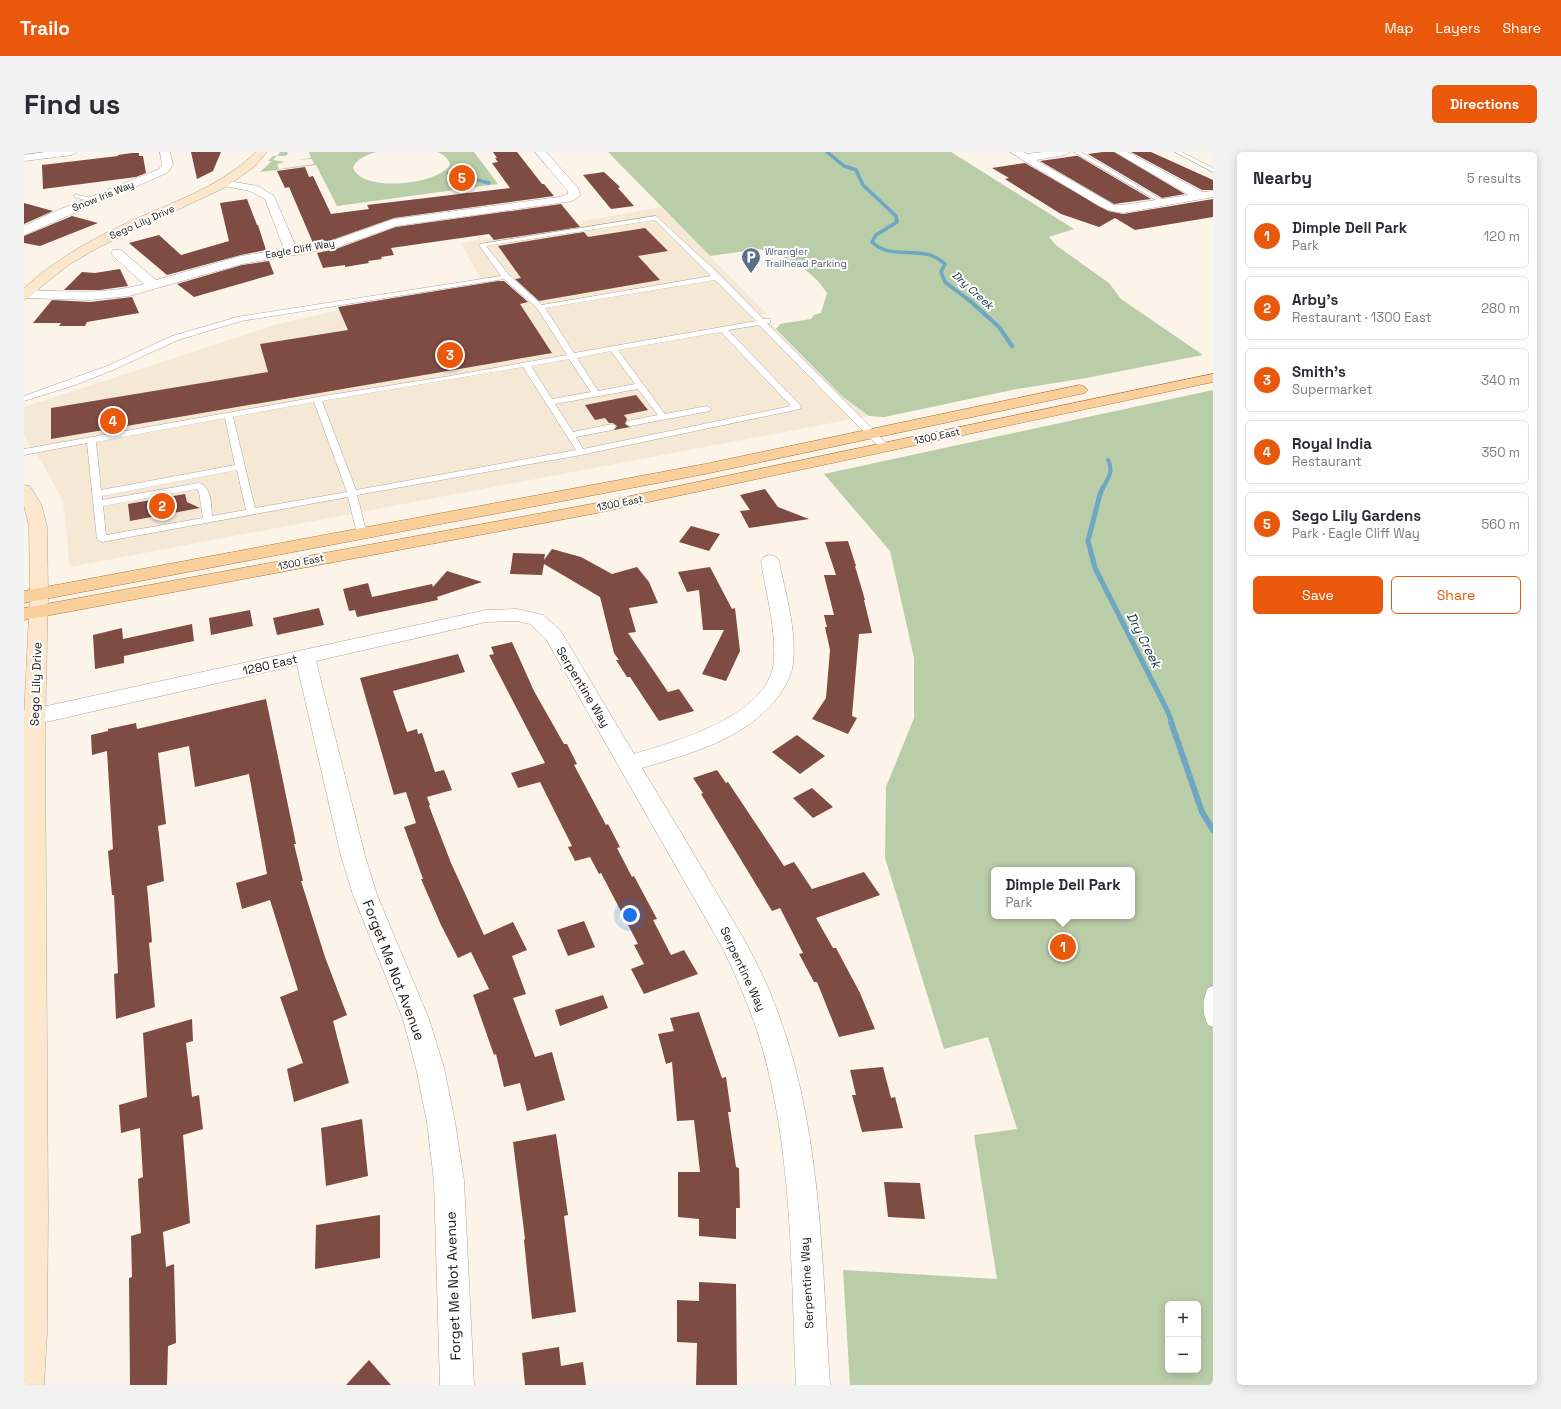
<!DOCTYPE html>
<meta charset="utf-8">
<style>
:root{--surface:#fff;--page:#f2f2f3;--text:#2b2b33;--muted:#7c7c81;--line:#e1e1e2;--accent:#ea580c}
body{margin:0;font-family:"Space Grotesk",sans-serif;background:var(--page);color:var(--text)}
.controls{position:absolute;right:12px;bottom:12px;display:grid;overflow:hidden;border-radius:6px;box-shadow:0 2px 10px #0003}
.controls button{width:36px;height:36px;display:grid;place-items:center;padding:0;border:0;border-bottom:1px solid var(--line);background:var(--surface);color:var(--text);font:20px sans-serif}
.you{position:absolute;left:606px;top:763px;width:14px;height:14px;margin:-10px;border:3px solid #fff;border-radius:50%;background:#1a73e8;box-shadow:0 0 0 6px #1a73e833}
.badge{display:grid;place-items:center;width:26px;height:26px;border-radius:50%;background:var(--accent);color:#fff;font-size:13px;font-weight:700}
.pin{position:absolute;translate:-50% -50%;border:2px solid #fff;box-shadow:0 1px 4px #0006}
.popup{position:absolute;left:967px;top:715px;width:144px;height:52px;box-sizing:border-box;display:grid;place-content:center;border-radius:6px;background:var(--surface);filter:drop-shadow(0 1px 3px #0005);font-size:13px;white-space:nowrap;color:var(--muted)}
.popup b{font-size:15px;color:var(--text)}
.popup::after{content:'';position:absolute;left:50%;top:100%;margin-left:-8px;border:8px solid transparent;border-top-color:var(--surface)}
.list{margin:0;padding:0;list-style:none}
h2{display:flex;justify-content:space-between;align-items:center;height:52px;margin:0;padding:0 16px;font-size:17px}
h2 small{font-size:13px;font-weight:400;color:var(--muted)}
.list li{display:grid;grid-template-columns:26px 1fr auto;gap:12px;align-items:center;box-sizing:border-box;height:64px;margin:0 8px 8px;padding:0 8px;border:1px solid var(--line);border-radius:6px}
.list b{display:block;font-size:15px;white-space:nowrap}
.list p{margin:0;font-size:13px;white-space:nowrap;color:var(--muted)}
.list em{font-size:13px;font-style:normal;color:var(--muted)}
.actions{display:flex;gap:8px;padding:12px 16px}
.actions a{flex:1;padding:9px 0;border:1px solid var(--accent);border-radius:6px;text-align:center;font-size:14px;color:var(--accent)}
.actions .main{background:var(--accent);color:#fff}
.map{position:relative;flex:none;width:1189px;height:1233px;overflow:hidden;border-radius:6px}
header{display:flex;align-items:center;gap:24px;box-sizing:border-box;height:56px;padding:0 20px;background:var(--accent);color:#fff}
header strong{font-size:19px}
nav{display:flex;gap:22px;margin-inline-start:auto;font-size:14px}
.intro{display:flex;align-items:center;justify-content:space-between;box-sizing:border-box;height:96px;padding:0 24px}
h1{margin:0;font-size:28px}
.button{padding:10px 18px;border-radius:6px;background:var(--accent);color:#fff;font-size:14px;font-weight:700}
main{display:flex;gap:24px;padding:0 24px}
aside{flex:1;background:var(--surface);border-radius:6px;box-shadow:0 2px 10px #0003}
.map>svg:first-child{display:block}
.commercial{fill:#f5e9d5}
.green{fill:#bacda9;fill-rule:evenodd}
.lines{fill:none;stroke-linecap:round;stroke-linejoin:round}
.stream-far3{stroke:#6da7c1;stroke-width:3.5}
.stream-far2{stroke:#6da7c1;stroke-width:4}
.stream-far1{stroke:#6da7c1;stroke-width:5}
.stream{stroke:#6da7c1;stroke-width:6}
.building{fill:#7f4c44}
.lane-casing{stroke:#ada59c;stroke-width:1}
.street-casing{stroke:#ada59c;stroke-width:1}
.secondary-casing{stroke:#ada59c;stroke-width:1}
.primary-casing{stroke:#a87940;stroke-width:1}
.lane{fill:#fff;fill-rule:evenodd}
.street{fill:#fff;fill-rule:evenodd}
.secondary{fill:#fce7cd;fill-rule:evenodd}
.primary{fill:#f9cf9b;fill-rule:evenodd}
.labels{text-anchor:middle;dominant-baseline:central;stroke-width:4;stroke-linejoin:round;paint-order:stroke}
.far-street-label{font-size:10px;fill:#191612;stroke:#fff}
.far-service-label{font-size:10px;fill:#4e5e75;stroke:#fff;text-anchor:start}
.far-water-label{font-size:11px;font-style:italic;fill:#14313c;stroke:#fff}
.street-label{font-size:12px;fill:#191612;stroke:#fff}
.water-label{font-size:13px;font-style:italic;fill:#14313c;stroke:#fff}
.near-street-label{font-size:14px;fill:#191612;stroke:#fff}
</style>
<header>
<strong>Trailo</strong>
<nav><a>Map</a><a>Layers</a><a>Share</a></nav>
</header>
<div class="intro"><h1>Find us</h1><a class="button">Directions</a></div>
<main>
<div class="map">
<svg width="1189" height="1233" viewBox="0 0 1189 1233">
<rect width="100%" height="100%" fill="#fcf3e9"/>
<path class="commercial" d="M637 55 743 162H738L819 245 845 264 46 415 39 349 20 314 0 285V255L254 172 456 126 437 91Z"/>
<path class="green" d="M256 0H263L264 2 262 4H253L249 8 261 10 253 12 255 17 290 12 288 7 275 8 287 6 285 0H352C343 3 333 6 329 16 339 41 413 33 426 13 424 5 420 3 413 0H450L474 32 313 54 292 13 236 20 248 9H244L249 4H253Z
M584 0H927L1050 77 1025 85 1033 94 1085 131 1097 147 1179 203 1062 226 993 237 860 265 845 264 819 245 752 177 756 172 787 167 790 163 797 161 803 141 794 129 774 111 767 108 736 97 686 104Z
M1189 238V1233H826L819 1118 973 1127 950 983 993 977 964 885 920 897 861 706 862 635 890 566V506L866 399 800 322ZM970 718H1108V764H970ZM1144 1152H1174V1218H1144Z"/>
<g class="lines">
<path class="stream-far3" d="M803 0 820 14 832 18 839 33 872 64 873 70 852 83 848 90C863 105 883 98 902 102 909 103 915 107 921 112L917 120 921 130 946 149
M424 21C438 22 451 28 465 31"/>
<path class="stream-far2" d="M945 148 975 175 988 194
M1079 336C1084 326 1090 319 1084 308"/>
<path class="stream-far1" d="M1079 335 1076 342 1064 389 1071 416 1144 560 1148 571"/>
<path class="stream" d="M1147 570 1178 660 1189 678"/>
</g>
<path class="building" d="M167 0H197L189 19 173 27Z
M469 0H493L518 32H520L530 44 370 66 305 89 289 91 265 35 261 36 253 19 281 15 285 25 289 24 307 62 345 57 343 53 486 36 468 11 474 10 471 6H473Z
M1079 0H1090L1161 42 1138 46 1064 2Z
M1107 0H1127L1189 28V38H1178Z
M108 1H115V4H119L122 21 112 25 19 37 18 13 94 4V3Z
M1051 4H1054L1127 47 1090 52 1016 9Z
M1001 11 1084 59 1099 62 1189 47V65L1111 78 1091 66 1075 75 1037 62 981 27 985 26 968 16Z
M580 20 596 35 594 36 610 54 587 57 559 23Z
M223 47 233 73H234L242 98 217 103 143 123 105 91 135 83 157 103 205 89 196 51Z
M0 51 29 59 0 72Z
M537 52 556 75 470 88 465 82 367 96 370 103 357 105 358 107 344 109 345 111 321 115V113L299 116 293 101 312 97 372 75Z
M48 64 74 71 16 94 0 91V84Z
M621 76 644 99 614 104 636 128 515 149 491 127 497 126 474 94 560 80 564 85Z
M245 109 250 122 170 145 153 132 218 113Z
M96 117 104 134 76 138H40L58 120 71 121Z
M474 129H480L504 150 496 152 528 201 27 287V256L244 220 236 192 324 178 314 155Z
M108 145 115 161 63 170 61 174H35L37 171H9L28 148 66 150Z
M612 243 624 258 600 263 603 267 601 272 606 275 590 278 593 274 589 271H585L581 266 571 268 561 253Z
M741 337 754 355 785 367 725 376 716 359 726 358 716 343Z
M161 342 163 350 176 356 106 369 104 352Z
M667 374 696 382 685 399 655 390Z
M824 389 832 414H831L841 448H840L848 481 835 482 828 564 833 566 824 582 788 567 802 546 806 498 801 475H803L800 463H810L800 423H812L801 390Z
M528 397 557 405 588 422 613 415 625 430 634 451 605 456 612 480 604 481 644 540 655 537 670 559 635 569 606 525H603L592 508H595L590 501 576 445 520 412 518 423 486 422 489 401 521 402 520 408Z
M686 415 708 457 711 456 716 499 702 529 678 522 700 478H679L675 438 663 440 654 420Z
M423 419 458 430 413 445 414 448 333 465 331 458 325 459 319 437 344 431 348 445 408 432 409 435Z
M295 456 300 473 253 483 249 466Z
M226 458 229 474 187 483 185 466Z
M168 472 170 489 100 504V511L71 517 69 483 98 476 99 487Z
M488 490 510 539 540 592H543L553 612 550 613 582 673 584 672 596 695 593 696 608 725 610 724 633 767 629 768 647 803 660 798 674 822 620 842 607 817 620 812 610 793 614 792 577 721 575 722 566 705 551 709 544 695 548 694 516 630 494 636 487 621 521 611 465 503 470 502 467 495Z
M434 502 441 520 369 539 383 580 393 577 394 582 398 581 411 620 420 618 428 638 403 645 406 653 405 654 427 711 460 783 489 770 503 798 488 804 502 842 489 846 511 905 528 900 541 948 503 959 496 931 480 935 472 902 470 903 449 843 465 837 447 800 434 806 417 773 397 727H399L380 675 392 671 382 640 370 643 336 526Z
M242 547 272 692H270L279 729H277L301 805 323 863 309 869 325 931 270 950 263 917 279 911 256 845 274 838 246 748 218 757 212 731 243 722 225 622 171 635 165 594 134 601 142 672 134 674 140 729 123 734 128 790 125 791 131 855 92 867 90 822 94 821 90 743H88L84 699 89 697 83 599 68 603 67 583 84 579V577L112 571 113 577Z
M773 583 801 604 776 622 748 600Z
M693 618 702 631 704 630 760 714 770 710 788 737 840 720 856 743 792 766 809 796H812L836 841 851 877 815 885 793 830H790L775 802 779 801 756 756 748 759 677 642 679 641 669 626Z
M788 636 809 655 789 666 769 646Z
M560 769 571 795 544 804 533 778Z
M579 843 584 856 536 874 531 858Z
M675 860 698 926 702 925 707 960H704L712 1015 715 1016 716 1056H712V1087L675 1084V1067L654 1065V1020H676L670 968 653 969 648 910 642 912 634 882 650 879 646 866Z
M168 867 169 889 162 891 168 945 175 943 179 977 159 983 166 1071 139 1080 142 1115 150 1112 152 1191 144 1194 143 1233H106L105 1126 108 1125 107 1084 117 1081 114 1027 119 1025 116 976 97 981 95 953 123 945 119 881Z
M859 915 867 946 871 945 879 976 838 980 828 943H832L826 918Z
M338 967 344 1024 302 1034 297 976Z
M532 982 544 1063 540 1064 552 1160 508 1167 500 1088 501 1087 489 990Z
M860 1030 896 1031 901 1067 864 1065Z
M356 1063V1106L291 1117 292 1073Z
M675 1130 712 1132 713 1233H672L673 1191 653 1190V1148L675 1149Z
M535 1195 537 1214 559 1210 562 1233H501L498 1201Z
M345 1208 367 1233H322Z"/>
<g class="lines">
<g class="lane-casing">
<path id="lane" d="M1050 0H1057L1142 50 1137 51Z
M1151 0H1158L1189 16V20Z
M52 42 70 47 71 48 68 50 50 45V43Z
M632 64 696 123 739 167H746V171H743L865 294 866 296 865 298H859L845 285 735 173 704 178 776 253 777 255 776 257 557 303 333 343 343 382 338 385 333 382 324 345 78 390 73 387 63 291 0 303V297L293 245 426 224 543 203 513 156 480 127 217 169 154 188 89 218 51 233 0 249V244L83 214 148 184 213 165 477 124 455 93 456 92ZM631 68 687 124 518 153 485 123 462 94ZM691 128 732 169 550 201 521 156ZM697 180 767 254 559 297 552 285 588 278 592 275 588 272 549 280 531 252 614 237 634 263 603 269 602 271 603 273 606 274 686 259 687 257 683 254 641 262 594 198ZM587 199 611 232 574 239 553 206ZM545 207 567 240 528 247 507 214ZM499 215 552 298 332 338 298 249ZM290 250 323 340 231 356 209 265ZM201 266 211 313 77 338 72 290ZM213 318 222 358 188 364C187 354 188 335 175 331L78 348V344ZM173 337 175 340 179 366 82 383 79 354Z
M1189 834V875L1184 873C1178 860 1178 848 1184 836Z"/>
</g>
<g class="street-casing">
<path id="street" d="M22 0H53L48 3 0 9V3Z
M136 0H146L149 13 143 21 0 83V74L27 61 135 17 138 13Z
M511 0H522L554 36 556 43C551 50 543 50 535 51L372 74 311 96 218 112 105 144 66 148 0 146 1 138C41 139 81 143 120 132L89 104 87 101 89 98H97L132 128 217 104 260 97 241 47 226 39 195 33 193 31 195 29 199 28 234 34 250 44 272 95 305 90 370 67 535 45 544 42V39Z
M986 0H999L1003 2 1019 0H1046L1041 3 1012 8 1090 53H1099L1165 43 1091 0H1104L1178 40 1189 39V45L1099 61 1084 58 1075 54Z
M746 403 752 405 755 409C761 440 773 479 769 511 768 524 761 535 753 546 720 588 667 601 618 616 642 656 666 695 689 735 710 770 732 805 747 843 798 966 797 1102 806 1233H772C767 1123 769 1009 740 902 730 865 715 830 698 795L522 487 506 472 493 469 462 470 292 509 341 704 353 743 405 867 420 916 431 970 440 1029 450 1233H416L410 1029 403 970 392 916 379 867 329 743 317 704 273 513 0 575V559L462 458 493 457 519 463 536 478 610 602C653 589 745 564 750 509 752 476 742 441 737 409L740 405Z"/>
</g>
<g class="secondary-casing">
<path id="secondary" d="M232 0H243L230 15 202 35 77 94 46 112 18 134 5 146 0 147V136C34 105 75 83 116 65 158 47 199 32 232 0Z
M0 333 6 334 17 352 23 374 24 442 21 579 24 1063 23 1181 20 1233H0V565L6 442 5 374 0 354Z"/>
</g>
<g class="primary-casing">
<path id="primary" d="M1189 222V230L573 361 0 468V456L573 351Z
M1056 233 1061 235 1064 238 1061 241 681 322 0 451V439L681 312Z"/>
</g>
<use href="#lane" class="lane"/>
<use href="#street" class="street"/>
<use href="#secondary" class="secondary"/>
<use href="#primary" class="primary"/>
</g>
<defs>
<g id="parking-pin" transform="scale(1)"><path d="M0 17L-7.5 6A9.5 9.5 0 1 1 7.5 6Z" fill="#5c6f8a" stroke="#fff"/><path d="M-3.5-5.5H1a3.5 3.5 0 0 1 0 7H-1V5.5H-3.5ZM-1-3.4V-.6H.8a1.4 1.4 0 0 0 0-2.8Z" fill="#fff"/></g>
</defs>
<g fill-rule="evenodd">
<use href="#parking-pin" x="727" y="105"/>
</g>
<g class="labels">
<g class="far-street-label">
<text transform="translate(79 44) rotate(-22)">Snow Iris Way</text>
<text transform="translate(118 70) rotate(-24)">Sego Lily Drive</text>
<text transform="translate(276 97) rotate(-10)">Eagle Cliff Way</text>
<text transform="translate(913 284) rotate(-12)">1300 East</text>
<text transform="translate(596 351) rotate(-11)">1300 East</text>
<text transform="translate(277 410) rotate(-11)">1300 East</text>
</g>
<g class="far-service-label">
<text x="741" y="99">Wrangler<tspan x="741" dy="12">Trailhead Parking</tspan></text>
</g>
<g class="far-water-label">
<text transform="translate(949 138) rotate(42)">Dry Creek</text>
</g>
<g class="street-label">
<text transform="translate(246 513) rotate(-13)">1280 East</text>
<text transform="translate(12 532) rotate(-88)">Sego Lily Drive</text>
<text transform="translate(559 535) rotate(59)">Serpentine Way</text>
<text transform="translate(719 817) rotate(65)">Serpentine Way</text>
<text transform="translate(783 1131) rotate(-93)">Serpentine Way</text>
</g>
<g class="water-label">
<text transform="translate(1120 488) rotate(63)">Dry Creek</text>
</g>
<g class="near-street-label">
<text transform="translate(370 818) rotate(69)">Forget Me Not Avenue</text>
<text transform="translate(429 1134) rotate(-92)">Forget Me Not Avenue</text>
</g>
</g>
</svg>
<div class="controls">
<button>+</button>
<button>−</button>
</div>
<div class="you"></div>
<div class="pin badge" style="left:1039px;top:795px">1</div>
<div class="popup"><b>Dimple Dell Park</b>Park</div>
<div class="pin badge" style="left:138px;top:354px">2</div>
<div class="pin badge" style="left:426px;top:203px">3</div>
<div class="pin badge" style="left:89px;top:269px">4</div>
<div class="pin badge" style="left:438px;top:26px">5</div>
</div>
<aside>
<h2>Nearby<small>5 results</small></h2>
<ul class="list">
<li><span class="badge">1</span><div><b>Dimple Dell Park</b><p>Park</p></div><em>120 m</em></li>
<li><span class="badge">2</span><div><b>Arby's</b><p>Restaurant · 1300 East</p></div><em>280 m</em></li>
<li><span class="badge">3</span><div><b>Smith's</b><p>Supermarket</p></div><em>340 m</em></li>
<li><span class="badge">4</span><div><b>Royal India</b><p>Restaurant</p></div><em>350 m</em></li>
<li><span class="badge">5</span><div><b>Sego Lily Gardens</b><p>Park · Eagle Cliff Way</p></div><em>560 m</em></li>
</ul>
<div class="actions"><a class="main">Save</a><a>Share</a></div>
</aside>
</main>
